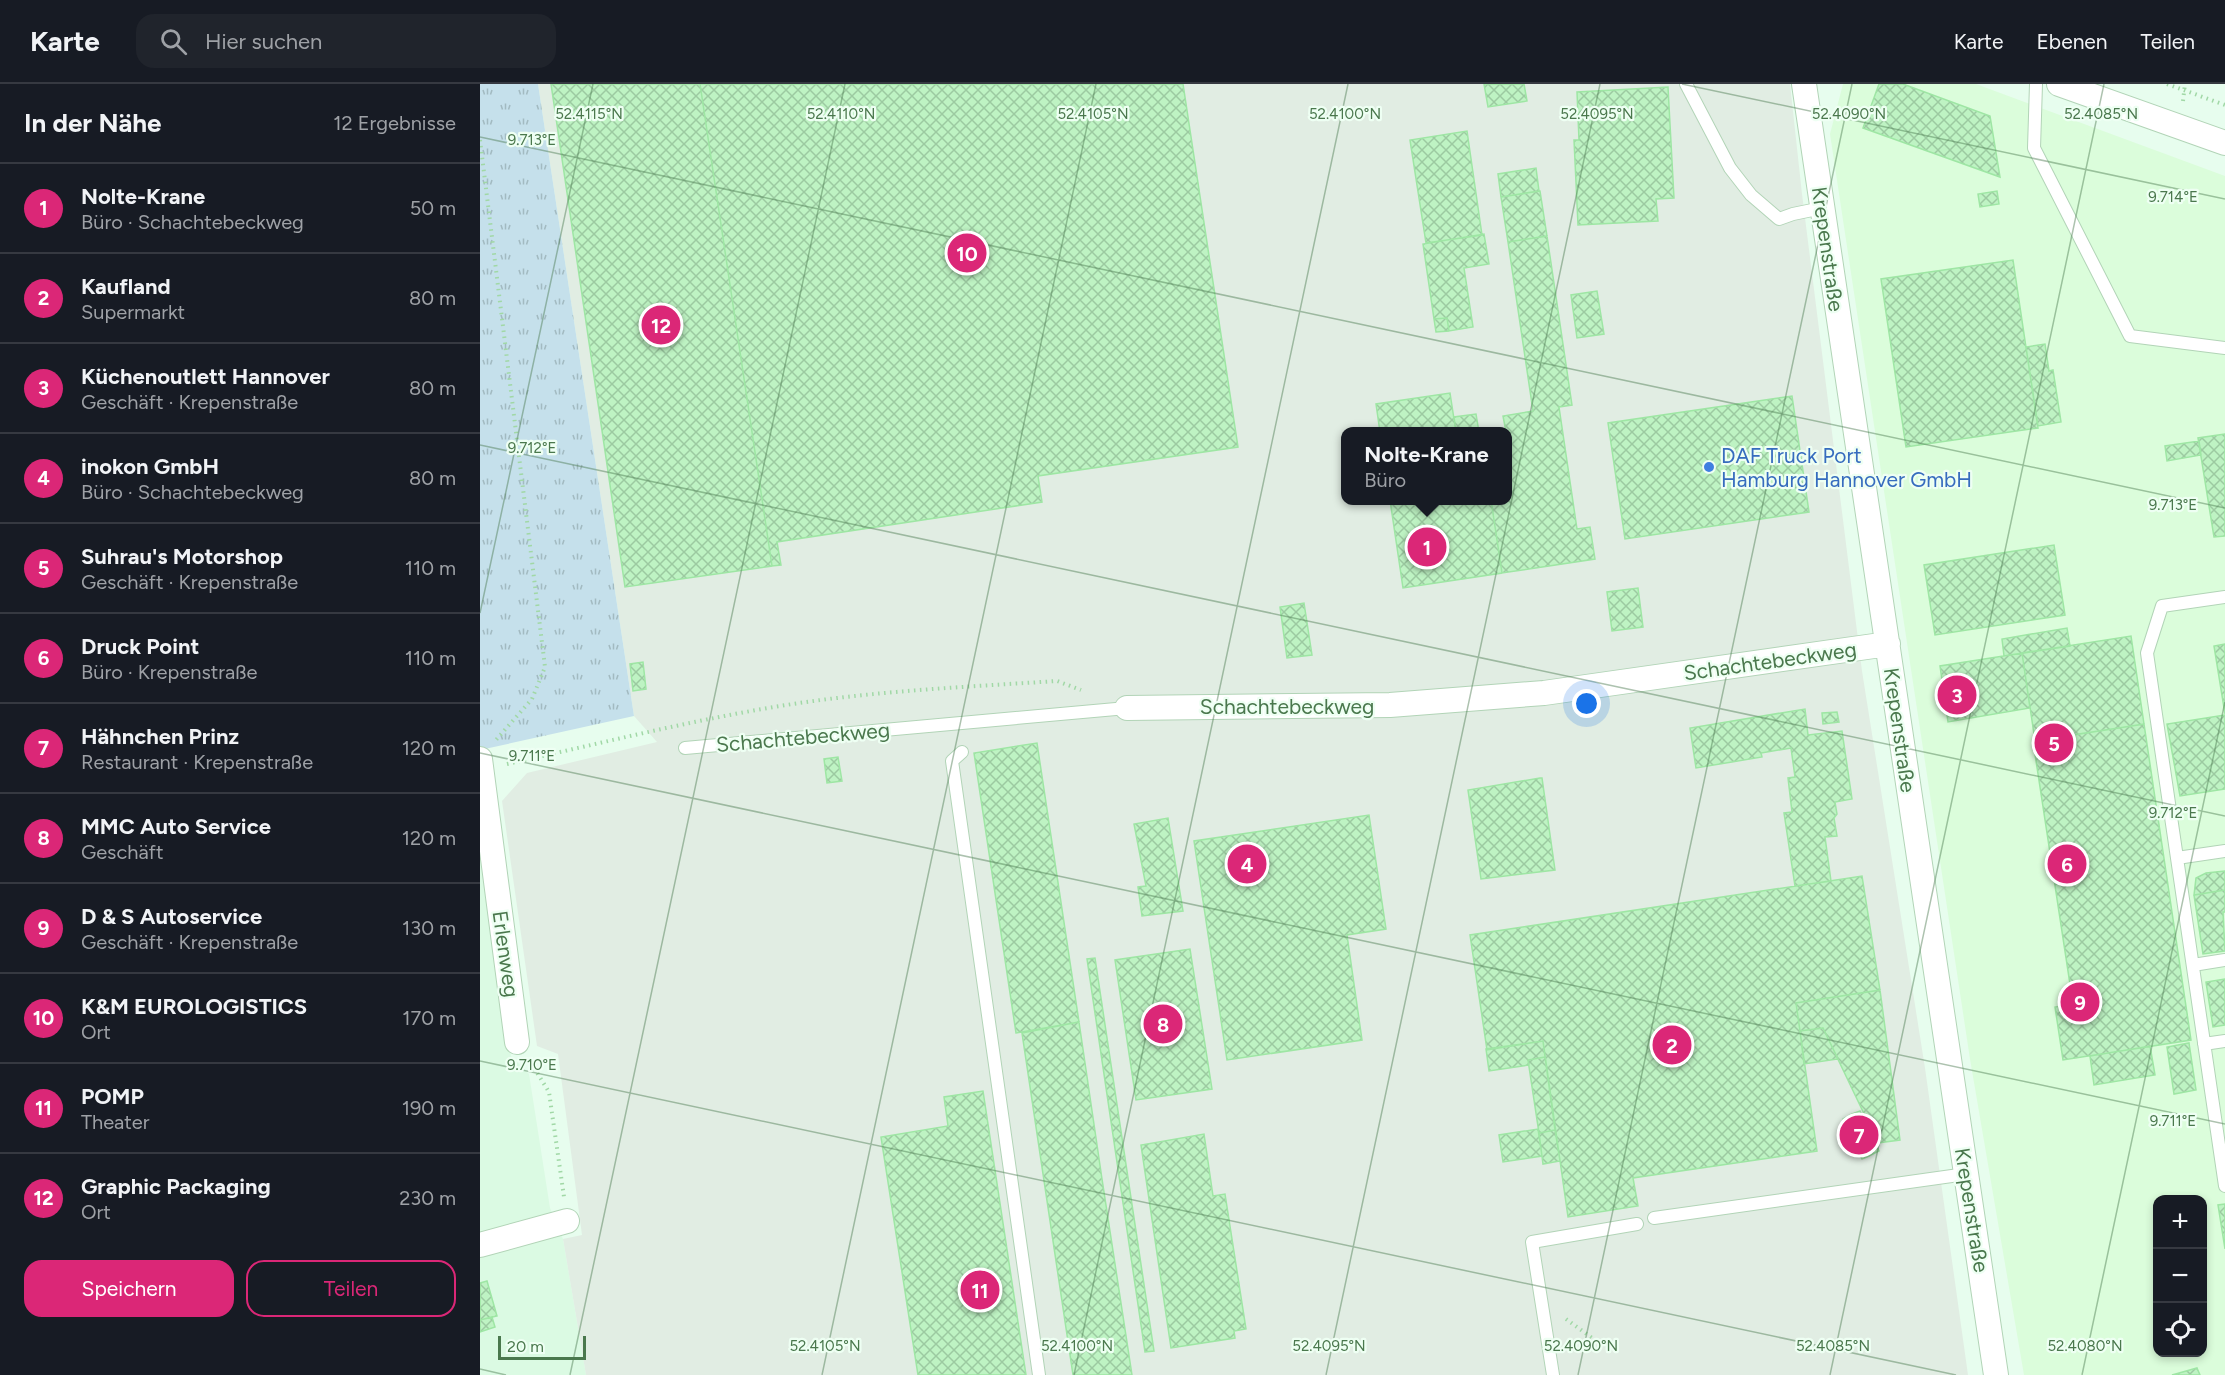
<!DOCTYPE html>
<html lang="de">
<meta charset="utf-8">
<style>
:root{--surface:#171b24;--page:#20242c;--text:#f1f3f6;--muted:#9ea1a6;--line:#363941;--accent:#db2777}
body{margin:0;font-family:Figtree,sans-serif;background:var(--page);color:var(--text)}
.controls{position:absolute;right:18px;bottom:18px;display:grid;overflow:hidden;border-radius:12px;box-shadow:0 3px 9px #0003}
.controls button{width:54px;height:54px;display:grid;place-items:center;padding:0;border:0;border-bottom:2px solid var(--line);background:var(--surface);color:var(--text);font:30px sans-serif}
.scale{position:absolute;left:18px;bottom:15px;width:88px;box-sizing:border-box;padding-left:6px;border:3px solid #4a784d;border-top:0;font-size:16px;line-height:21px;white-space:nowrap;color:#4a784d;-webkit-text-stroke:4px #eefff3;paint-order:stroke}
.you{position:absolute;left:1107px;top:620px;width:21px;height:21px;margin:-15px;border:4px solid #fff;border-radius:50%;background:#1a73e8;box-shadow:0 0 0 9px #1a73e833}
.badge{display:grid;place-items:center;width:39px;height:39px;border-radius:50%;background:var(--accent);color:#fff;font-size:20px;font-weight:700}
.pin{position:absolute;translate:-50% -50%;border:3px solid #fff;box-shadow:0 2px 6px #0006}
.popup{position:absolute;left:861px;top:343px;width:171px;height:78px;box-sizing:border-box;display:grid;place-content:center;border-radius:12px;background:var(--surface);filter:drop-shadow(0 2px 4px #0005);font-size:20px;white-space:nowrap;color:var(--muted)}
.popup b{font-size:22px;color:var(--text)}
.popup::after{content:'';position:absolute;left:50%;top:100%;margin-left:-12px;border:12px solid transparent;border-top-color:var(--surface)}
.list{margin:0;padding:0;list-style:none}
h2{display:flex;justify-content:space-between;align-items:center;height:78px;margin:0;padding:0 24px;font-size:26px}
h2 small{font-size:20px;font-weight:400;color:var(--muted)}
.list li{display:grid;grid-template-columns:39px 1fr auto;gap:18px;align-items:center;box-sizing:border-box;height:90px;padding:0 24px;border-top:2px solid var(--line)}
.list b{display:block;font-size:22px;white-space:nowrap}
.list p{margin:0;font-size:20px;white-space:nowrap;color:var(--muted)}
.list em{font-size:20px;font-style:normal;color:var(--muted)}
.actions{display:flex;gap:12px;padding:18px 24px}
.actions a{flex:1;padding:14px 0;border:2px solid var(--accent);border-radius:18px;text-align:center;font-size:21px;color:var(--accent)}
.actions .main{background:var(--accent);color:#fff}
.icon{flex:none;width:33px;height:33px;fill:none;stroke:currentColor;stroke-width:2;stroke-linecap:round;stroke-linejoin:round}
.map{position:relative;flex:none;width:1745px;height:1291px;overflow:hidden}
header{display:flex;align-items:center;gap:36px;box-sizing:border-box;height:84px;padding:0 30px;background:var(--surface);border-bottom:2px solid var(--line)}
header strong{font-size:28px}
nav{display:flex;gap:33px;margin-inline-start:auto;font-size:21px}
.search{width:420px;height:54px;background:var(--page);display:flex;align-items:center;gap:15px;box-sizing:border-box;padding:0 21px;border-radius:18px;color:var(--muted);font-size:22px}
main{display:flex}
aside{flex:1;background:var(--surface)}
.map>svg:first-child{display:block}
.residential{fill:#dbfae3}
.commercial{fill:#dbfddb;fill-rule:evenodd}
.industrial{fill:#e1ede3;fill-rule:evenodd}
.park{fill:url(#park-tufts)}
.building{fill:url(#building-cross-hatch);stroke:#9ee6a4;stroke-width:1.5}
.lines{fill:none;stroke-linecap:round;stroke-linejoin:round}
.service-casing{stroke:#b2d4b7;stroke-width:14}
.minor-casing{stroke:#b2d4b7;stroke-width:26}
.path{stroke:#a1d8a6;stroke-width:4;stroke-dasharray:1.5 4.5;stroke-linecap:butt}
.service{stroke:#fff;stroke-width:12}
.minor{stroke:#fff;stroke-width:24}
.ticks{fill:none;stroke:#4a784d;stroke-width:1.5;stroke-opacity:0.45}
.shop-dot{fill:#3f7fe0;stroke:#eefff3;stroke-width:2}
.labels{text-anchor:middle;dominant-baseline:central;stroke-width:4.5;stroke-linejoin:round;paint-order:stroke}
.street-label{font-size:21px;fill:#4a784d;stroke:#eefff3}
.shop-label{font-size:21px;fill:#366cbe;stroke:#eefff3;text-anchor:start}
.ticks-label{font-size:15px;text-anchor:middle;fill:#4a784d;stroke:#eefff3;stroke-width:4.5;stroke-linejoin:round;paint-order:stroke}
</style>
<header>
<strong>Karte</strong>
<div class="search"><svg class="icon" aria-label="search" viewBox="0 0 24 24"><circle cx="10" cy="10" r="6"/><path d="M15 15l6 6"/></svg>Hier suchen</div>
<nav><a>Karte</a><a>Ebenen</a><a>Teilen</a></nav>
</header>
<main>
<aside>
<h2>In der Nähe<small>12 Ergebnisse</small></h2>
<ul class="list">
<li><span class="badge">1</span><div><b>Nolte-Krane</b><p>Büro · Schachtebeckweg</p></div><em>50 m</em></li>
<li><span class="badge">2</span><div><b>Kaufland</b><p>Supermarkt</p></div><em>80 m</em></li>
<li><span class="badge">3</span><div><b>Küchenoutlett Hannover</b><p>Geschäft · Krepenstraße</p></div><em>80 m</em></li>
<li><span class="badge">4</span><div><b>inokon GmbH</b><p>Büro · Schachtebeckweg</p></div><em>80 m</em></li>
<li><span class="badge">5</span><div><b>Suhrau's Motorshop</b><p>Geschäft · Krepenstraße</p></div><em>110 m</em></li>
<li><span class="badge">6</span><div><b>Druck Point</b><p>Büro · Krepenstraße</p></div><em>110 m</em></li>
<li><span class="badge">7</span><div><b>Hähnchen Prinz</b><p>Restaurant · Krepenstraße</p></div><em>120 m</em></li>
<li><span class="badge">8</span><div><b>MMC Auto Service</b><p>Geschäft</p></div><em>120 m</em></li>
<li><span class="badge">9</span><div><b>D &amp; S Autoservice</b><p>Geschäft · Krepenstraße</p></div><em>130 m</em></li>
<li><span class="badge">10</span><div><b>K&amp;M EUROLOGISTICS</b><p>Ort</p></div><em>170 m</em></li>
<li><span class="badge">11</span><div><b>POMP</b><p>Theater</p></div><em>190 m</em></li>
<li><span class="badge">12</span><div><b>Graphic Packaging</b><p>Ort</p></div><em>230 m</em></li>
</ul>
<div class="actions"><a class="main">Speichern</a><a>Teilen</a></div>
</aside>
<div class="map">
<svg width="1745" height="1291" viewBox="0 0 1745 1291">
<defs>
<pattern id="park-tufts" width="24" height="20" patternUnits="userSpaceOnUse" patternTransform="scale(1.5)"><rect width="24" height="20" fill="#c5e0eb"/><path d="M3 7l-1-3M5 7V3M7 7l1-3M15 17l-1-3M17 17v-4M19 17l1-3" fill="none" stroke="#a2bac1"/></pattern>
<pattern id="building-cross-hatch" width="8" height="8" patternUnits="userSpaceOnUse" patternTransform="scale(1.5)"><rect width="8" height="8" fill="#bef3c3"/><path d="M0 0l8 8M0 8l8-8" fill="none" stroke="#9ccaa1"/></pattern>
</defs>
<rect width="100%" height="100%" fill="#e7fdee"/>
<path class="residential" d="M0 770 31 972 49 990 70 1124 83 1155 106 1291H0Z"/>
<path class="commercial" d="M1363 0H1496L1745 92V1291H1544L1490 975 1358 103 1350 50ZM1678 1116H1722V1268H1678Z"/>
<path class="industrial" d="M58 0H1310L1322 110 1382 587 1445 984 1488 1291H106L83 1155 102 1151 78 970 57 962 22 717 47 689 177 658 154 632ZM866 348H1028V416H866Z"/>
<path class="park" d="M0 0H58L154 632 0 666Z"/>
<path class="building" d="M71 0H220L292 482 145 503Z
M220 0H703L758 363 558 392 562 418 297 458 301 481 292 482Z
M1004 0H1044L1047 17 1008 23Z
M1399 0H1423L1510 32 1520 93 1383 44Z
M1188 3 1194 114 1176 115 1178 137 1098 141 1094 56H1099L1097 8Z
M987 47 1002 151 946 159 930 56Z
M1056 84 1059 107 1021 113 1018 90Z
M1060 107 1067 152 1028 158 1021 113Z
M1517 107 1519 120 1500 123 1498 110Z
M1004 150 1009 180 984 184 993 243 969 247 967 234 954 235 943 160Z
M1067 152 1092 321 1079 323 1097 445 1110 443 1115 475 1022 489 1011 416H1028V348H1026L1023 332 1053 327 1028 158Z
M1533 176 1558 344 1426 363 1401 195Z
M1117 207 1124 250 1097 254 1091 211Z
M967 234 969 247 956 248 954 235Z
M1565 260 1569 287 1573 286 1581 338 1558 342 1546 263Z
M970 309 976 348H900L896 320Z
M1312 312 1329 428 1145 455 1128 339Z
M996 330 999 348H976L974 333Z
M1745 350V452L1734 453 1718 354Z
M1719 357 1721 371 1687 377 1685 362Z
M910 416H1011L1022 489 923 504Z
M1574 461 1585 531 1455 551 1444 481Z
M1158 504 1163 543 1132 547 1127 508Z
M824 519 832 571 807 574 800 523Z
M1587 544 1590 562 1524 572 1522 555Z
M1651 552 1664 640 1555 657 1542 569Z
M1745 560V630L1734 562Z
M1542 569 1550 624 1468 638 1460 582Z
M163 578 166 605 153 607 150 580Z
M1325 625 1328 651 1362 647 1372 715 1355 718 1357 730 1354 734 1357 752 1345 753 1351 797 1315 802 1304 729 1312 728 1308 694 1315 693 1311 664 1281 669 1282 673 1216 684 1210 644Z
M1357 628 1359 638 1343 640 1342 629Z
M1745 631V705L1700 712 1687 640Z
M1664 640 1711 956 1583 976 1575 923 1593 920 1553 657Z
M557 659 599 938 536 949 494 669Z
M358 673 362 697 347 699 344 675Z
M1060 694H1062L1075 786 1001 795 988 706Z
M889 731 906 845 867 851 882 956 747 976 714 757Z
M688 734 703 827 662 832 658 803 666 802 654 740Z
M1745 787V806L1714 811 1716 794 1726 789Z
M1382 792 1400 906 1316 919 1337 1067 1153 1094 1158 1122 1088 1133 1063 957 1007 966 990 851Z
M1745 806V828H1743L1745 867 1723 870 1714 811Z
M710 865 732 1005 656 1016 635 876Z
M615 874 674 1267 665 1268 607 875Z
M1745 895V941L1733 943 1726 898Z
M1400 906 1420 1056 1398 1059 1343 944 1320 947 1316 919Z
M599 938 622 1095 652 1291H593L542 949Z
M1343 944 1358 975 1324 980 1320 947Z
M1063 957 1065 973 1048 976 1049 981 1009 987 1006 965Z
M1709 959 1716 1006 1694 1010 1687 963Z
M1670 962 1675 991 1614 1001 1610 972Z
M1065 973 1075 1046 1059 1049 1048 976Z
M503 1007 546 1291H438L401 1053 468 1042 464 1013Z
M1380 1027 1399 1067 1389 1072 1370 1031Z
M1370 1031 1389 1072 1382 1075 1363 1035Z
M1058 1045 1062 1072 1023 1078 1019 1051Z
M1075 1046 1080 1077 1063 1080 1059 1049Z
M724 1050 733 1112 745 1110 766 1245 754 1247 755 1254 691 1264 661 1061Z
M1745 1120V1165L1738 1121Z
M7 1197 17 1232 0 1236V1199Z
M12 1233 15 1243 0 1248V1236Z
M1717 1284 1720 1291H1692Z"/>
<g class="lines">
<g class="service-casing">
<path id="service" d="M1206 0 1250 84 1271 111 1299 135 1313 130 1342 124
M1556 0 1554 64 1650 252 1745 264
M1745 513 1682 522 1667 569 1745 1102
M205 664 647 624
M482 668 472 677 559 1291
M1697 774 1745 767
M1713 881 1745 876
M1724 960 1745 957
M1174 1134 1486 1090
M1073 1291 1052 1158 1157 1140"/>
</g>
<g class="minor-casing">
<path id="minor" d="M1324 0 1516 1291
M1579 0 1745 59
M647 624 910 621 1064 609 1408 560
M0 675 37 958
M0 1161 87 1137"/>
</g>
<path class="path" d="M1687 0 1745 21
M1703 17 1705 0
M0 56 65 583 52 615 16 656
M27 680C118 660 208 637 300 622 392 607 484 603 577 597L601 606
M51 979 69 1008 84 1113
M1086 1235 1119 1259"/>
<use href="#service" class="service"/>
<use href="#minor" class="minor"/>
</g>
<path class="ticks" d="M1202 0 1745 115M0 53 1745 424M0 361 1745 732M0 529 113 0M0 669 1745 1040M0 977 1476 1291M0 1285 26 1291M90 1291 365 0M342 1291 616 0M594 1291 868 0M846 1291 1120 0M1098 1291 1372 0M1350 1291 1624 0M1602 1291 1745 618"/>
<circle class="shop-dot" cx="1229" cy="383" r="6"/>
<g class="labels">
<g class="street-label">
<text transform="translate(1348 165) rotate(82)">Krepenstraße</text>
<text transform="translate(1290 577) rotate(-8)">Schachtebeckweg</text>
<text x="807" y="622">Schachtebeckweg</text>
<text transform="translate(1420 646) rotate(82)">Krepenstraße</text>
<text transform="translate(323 653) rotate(-5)">Schachtebeckweg</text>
<text transform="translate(26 870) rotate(82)">Erlenweg</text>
<text transform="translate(1492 1126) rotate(81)">Krepenstraße</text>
</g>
<g class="shop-label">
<text x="1241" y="371">DAF Truck Port<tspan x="1241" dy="24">Hamburg Hannover GmbH</tspan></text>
</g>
</g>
<g class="ticks-label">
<text x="109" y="35">52.4115°N</text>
<text x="361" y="35">52.4110°N</text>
<text x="613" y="35">52.4105°N</text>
<text x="865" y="35">52.4100°N</text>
<text x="1117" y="35">52.4095°N</text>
<text x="1369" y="35">52.4090°N</text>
<text x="1621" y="35">52.4085°N</text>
<text x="52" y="61">9.713°E</text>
<text x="1693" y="118">9.714°E</text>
<text x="52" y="369">9.712°E</text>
<text x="1693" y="426">9.713°E</text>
<text x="52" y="677">9.711°E</text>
<text x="1693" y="734">9.712°E</text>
<text x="52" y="986">9.710°E</text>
<text x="1693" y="1042">9.711°E</text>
<text x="345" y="1267">52.4105°N</text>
<text x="597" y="1267">52.4100°N</text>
<text x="849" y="1267">52.4095°N</text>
<text x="1101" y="1267">52.4090°N</text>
<text x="1353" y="1267">52.4085°N</text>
<text x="1605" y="1267">52.4080°N</text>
</g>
</svg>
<div class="controls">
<button>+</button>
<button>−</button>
<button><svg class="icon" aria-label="locate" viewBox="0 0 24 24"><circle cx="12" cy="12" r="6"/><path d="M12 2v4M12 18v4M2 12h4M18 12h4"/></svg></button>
</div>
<div class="scale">20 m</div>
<div class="you"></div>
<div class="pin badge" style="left:947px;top:463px">1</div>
<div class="popup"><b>Nolte-Krane</b>Büro</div>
<div class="pin badge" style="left:1192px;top:961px">2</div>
<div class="pin badge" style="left:1477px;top:611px">3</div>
<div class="pin badge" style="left:767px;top:780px">4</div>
<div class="pin badge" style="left:1574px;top:659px">5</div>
<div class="pin badge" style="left:1587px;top:780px">6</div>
<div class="pin badge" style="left:1379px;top:1051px">7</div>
<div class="pin badge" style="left:683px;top:940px">8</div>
<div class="pin badge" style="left:1600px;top:918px">9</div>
<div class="pin badge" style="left:487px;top:169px">10</div>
<div class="pin badge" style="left:500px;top:1206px">11</div>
<div class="pin badge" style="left:181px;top:241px">12</div>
</div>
</main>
